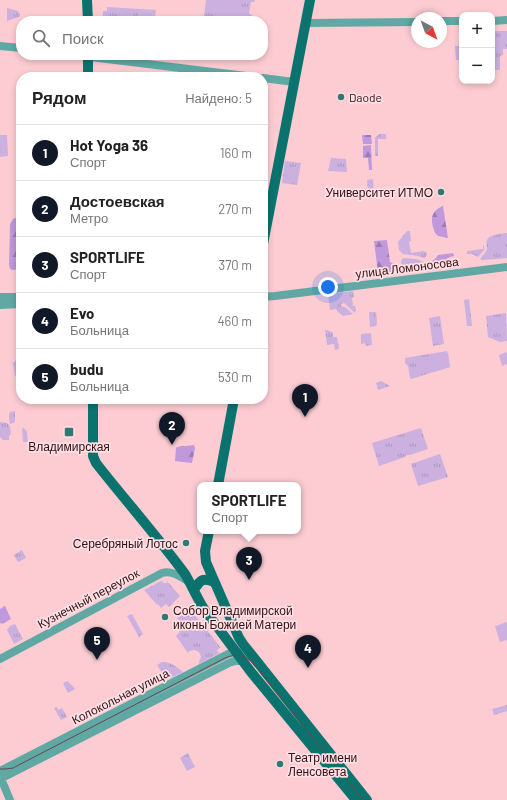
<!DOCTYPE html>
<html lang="ru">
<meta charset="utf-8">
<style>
:root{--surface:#fff;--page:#f2f2f2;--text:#222;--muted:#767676;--line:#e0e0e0;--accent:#111827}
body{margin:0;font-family:Barlow,sans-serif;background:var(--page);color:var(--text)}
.controls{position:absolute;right:12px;top:12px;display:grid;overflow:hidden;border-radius:8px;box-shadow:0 2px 6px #0003}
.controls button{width:36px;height:36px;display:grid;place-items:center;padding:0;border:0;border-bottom:1px solid var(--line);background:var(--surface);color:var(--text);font:20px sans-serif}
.compass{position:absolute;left:411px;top:12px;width:36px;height:36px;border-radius:50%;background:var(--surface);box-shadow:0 2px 6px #0003;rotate:139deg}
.you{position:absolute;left:328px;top:287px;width:14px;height:14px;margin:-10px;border:3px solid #fff;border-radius:50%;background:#1a73e8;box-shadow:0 0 0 6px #1a73e833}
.badge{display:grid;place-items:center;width:26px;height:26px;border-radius:50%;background:var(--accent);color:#fff;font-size:13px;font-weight:700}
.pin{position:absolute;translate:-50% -33px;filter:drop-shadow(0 1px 2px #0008)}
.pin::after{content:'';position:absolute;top:21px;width:14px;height:12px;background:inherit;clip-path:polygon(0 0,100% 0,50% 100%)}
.popup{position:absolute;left:197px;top:482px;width:104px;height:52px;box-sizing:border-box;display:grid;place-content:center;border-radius:8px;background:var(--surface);filter:drop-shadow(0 1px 3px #0005);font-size:13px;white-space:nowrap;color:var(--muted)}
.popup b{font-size:15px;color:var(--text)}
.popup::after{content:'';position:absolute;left:50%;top:100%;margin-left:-8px;border:8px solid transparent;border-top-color:var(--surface)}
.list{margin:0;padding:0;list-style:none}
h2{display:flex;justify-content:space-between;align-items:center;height:52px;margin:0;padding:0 16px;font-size:17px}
h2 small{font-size:13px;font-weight:400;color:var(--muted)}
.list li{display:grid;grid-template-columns:26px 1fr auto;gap:12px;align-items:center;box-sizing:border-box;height:56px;padding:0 16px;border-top:1px solid var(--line)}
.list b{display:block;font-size:15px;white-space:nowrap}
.list p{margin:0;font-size:13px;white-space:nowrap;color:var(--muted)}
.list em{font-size:13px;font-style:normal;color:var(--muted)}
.icon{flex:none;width:22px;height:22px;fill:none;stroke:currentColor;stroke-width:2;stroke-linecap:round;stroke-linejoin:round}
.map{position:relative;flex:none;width:507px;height:800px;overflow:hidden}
.search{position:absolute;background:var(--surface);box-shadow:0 2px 6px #0003;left:16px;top:16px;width:252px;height:44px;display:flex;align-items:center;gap:10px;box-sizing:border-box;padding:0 14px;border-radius:16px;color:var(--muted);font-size:15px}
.panel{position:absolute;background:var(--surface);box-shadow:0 2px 6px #0003;left:16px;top:72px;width:252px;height:332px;border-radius:16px}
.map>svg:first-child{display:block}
.grass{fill:url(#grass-tufts)}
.forest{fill:url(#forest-firs)}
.garden{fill:#cbb0e0}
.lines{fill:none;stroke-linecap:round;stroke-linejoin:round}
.minor{stroke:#5fa8a3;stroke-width:8}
.major{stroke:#0c726e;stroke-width:10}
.tram{stroke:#68474c;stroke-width:1}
.poi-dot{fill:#307975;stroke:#ffdee2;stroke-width:1.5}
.labels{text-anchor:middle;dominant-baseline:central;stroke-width:3.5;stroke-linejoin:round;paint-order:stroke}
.poi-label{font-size:12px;fill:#2f1318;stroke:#ffdee2;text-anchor:start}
.street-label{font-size:12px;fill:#2f1318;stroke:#ffdee2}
</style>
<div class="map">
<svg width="507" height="800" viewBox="0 0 507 800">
<defs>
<pattern id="grass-tufts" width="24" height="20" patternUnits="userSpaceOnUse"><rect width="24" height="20" fill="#cbb0e0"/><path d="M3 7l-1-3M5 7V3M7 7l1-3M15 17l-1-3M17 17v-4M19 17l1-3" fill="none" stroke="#af96bf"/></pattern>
<pattern id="forest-firs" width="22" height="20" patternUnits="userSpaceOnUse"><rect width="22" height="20" fill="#bf99dc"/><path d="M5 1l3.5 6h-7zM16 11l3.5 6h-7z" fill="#9c7cb1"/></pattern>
</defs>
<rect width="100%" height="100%" fill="#fcccd2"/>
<path class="grass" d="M206 0H255L254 2H251L249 14 252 15 251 21H238L204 16Z
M107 7 156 10 154 21H152L153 12 140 10 139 21 103 20V11H107Z
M7 8 18 11 20 14 19 17 7 21Z
M494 31H507V49H503V55L500 56V70H494Z
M455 46H462V60H456Z
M32 55H40L72 59V60L32 56Z
M379 134H386V139H378V156H375V138Z
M331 158 346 159 347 172 328 171Z
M285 161 301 163 297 185 282 183Z
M373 179 374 199H369L367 180Z
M407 231H410L411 241 409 242 411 253 424 251 427 253 426 257 424 258 418 256 403 254 399 250 398 242Z
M507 233V258L485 260H482L480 259 487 250C487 247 486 242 487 240 490 234 501 234 507 233Z
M483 246H484V250L478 257 472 254H467V251L483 249Z
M403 258 416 259 424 262 425 267 402 269 401 261Z
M353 291 354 297 352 298 353 306H355L356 310 355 313 344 303 341 304 342 307H345L353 314 343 316 337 311 336 309 330 310 328 294Z
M469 299 472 326H467L464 300Z
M369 312H376L377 323 376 326 370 327Z
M506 313 507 341 500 342 488 337 486 316Z
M440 316 444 344 433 346 429 318Z
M325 330C328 330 330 332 333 332V337H337L339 349 335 350 334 344 327 345Z
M371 333 372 345 366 346 365 343 361 344V334Z
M447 351 450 367 411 379 410 378 408 366 405 363V358Z
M16 360H21V375L15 376 13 363Z
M381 381 390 386 378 390 376 383Z
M15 411V422L13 423 10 424 9 417 10 412Z
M0 422 7 423 10 426 11 434 9 436V440H3L0 437Z
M22 428 25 429 27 432 28 442H23Z
M421 428 428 449 410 455H407L405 457 379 466 372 443Z
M440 454 448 477 418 486 411 464Z
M22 550 26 558 18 562 14 555Z
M163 580 162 582 164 583H167V581L180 596 169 607 166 604 161 608 158 604 157 605 144 590Z
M190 609 221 648H219L217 651 218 652 220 653 199 664V662L201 657 199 652 194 650 189 651 188 653 176 636 180 632 177 628 179 627 176 623 179 620 177 618 184 612 185 613Z
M132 614 143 634 139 637 127 616Z
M15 624 23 639 14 644 7 630 10 626Z
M162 662C170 661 177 667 183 672L167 680 157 665Z
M68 681C70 685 72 684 75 689L68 693 63 683Z
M507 705V711L494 715 492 709Z
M57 707 58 710 62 708 67 717 61 720 54 708Z
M188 753 195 767 187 771 180 758Z"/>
<path class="forest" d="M362 135H371L372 144H363Z
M371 145 372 170H369L368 158H363V146Z
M443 206 448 238C444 237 438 237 436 234 434 232 434 229 433 227 430 217 433 210 443 206Z
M15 218 19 219 21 221V262C20 268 17 272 10 269L9 265 10 224 13 219Z
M387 240 390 262 394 264 395 272 378 273 374 241Z
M453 253 454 256C448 257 444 260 442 266L430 267 429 264 436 258 438 255Z
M194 445 195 448 192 463 175 461 176 448 177 447Z
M5 606 11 619 2 624 0 623V609Z"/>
<path class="garden" d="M219 0H241L237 21 216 17Z
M140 10 153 12 152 21H139Z
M0 135H7L8 156 0 157Z
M507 352V364L502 366 499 355Z
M448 353 450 367 434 372 432 358 434 357V355Z
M507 622V640L500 642 495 626Z"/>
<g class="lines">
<path class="minor" d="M441 21H462
M492 21 507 20
M306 23 417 22
M0 46 21 48
M74 55 254 77
M263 78 294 82
M0 297H21
M263 297 275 296 507 267
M0 305 21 304
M0 659 162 573C172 570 181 577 189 582
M0 771 228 654C236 651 244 652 252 656
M0 776 10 800
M0 779 231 662 235 661H243"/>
<path class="major" d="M87 0 88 21
M88 55V77
M263 244 310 0
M93 399V456L96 463C125 500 157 536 185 574 192 586 197 598 204 609L251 672 356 800
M218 485 234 399
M209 531 205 551 206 562 239 638 243 644 367 800
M194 590C200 580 203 577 214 582"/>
<path class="tram" d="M0 769H5L13 768 225 658C236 653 245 655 254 664L363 800"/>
</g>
<g class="poi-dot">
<circle cx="341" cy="97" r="4"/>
<circle cx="441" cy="192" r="4"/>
<rect x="64" y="427" width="10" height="10" rx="2"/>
<circle cx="186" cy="543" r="4"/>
<circle cx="165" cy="617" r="4"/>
<circle cx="280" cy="764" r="4"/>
</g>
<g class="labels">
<g class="poi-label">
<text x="349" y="97">Daode</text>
<text x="433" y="192" text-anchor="end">Университет ИТМО</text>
<text x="69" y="446" text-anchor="middle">Владимирская</text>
<text x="178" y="543" text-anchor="end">Серебряный Лотос</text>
<text x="173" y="610">Собор Владимирской<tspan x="173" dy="14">иконы Божией Матери</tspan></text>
<text x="288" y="757">Театр имени<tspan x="288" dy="14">Ленсовета</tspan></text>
</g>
<g class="street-label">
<text transform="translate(407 267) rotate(-7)">улица Ломоносова</text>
<text transform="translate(88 598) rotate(-28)">Кузнечный переулок</text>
<text transform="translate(120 696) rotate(-27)">Колокольная улица</text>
</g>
</g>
</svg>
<div class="controls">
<button>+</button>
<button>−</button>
</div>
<svg class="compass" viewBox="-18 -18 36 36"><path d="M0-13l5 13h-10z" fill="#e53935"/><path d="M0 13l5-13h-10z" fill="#767676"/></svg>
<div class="you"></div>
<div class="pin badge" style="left:305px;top:417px">1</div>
<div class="pin badge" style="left:172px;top:445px">2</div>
<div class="pin badge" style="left:249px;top:580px">3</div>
<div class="popup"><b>SPORTLIFE</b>Спорт</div>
<div class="pin badge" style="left:308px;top:668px">4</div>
<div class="pin badge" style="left:97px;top:660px">5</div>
<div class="search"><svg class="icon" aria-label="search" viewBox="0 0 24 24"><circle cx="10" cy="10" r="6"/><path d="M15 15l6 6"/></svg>Поиск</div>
<section class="panel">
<h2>Рядом<small>Найдено: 5</small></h2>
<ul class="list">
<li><span class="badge">1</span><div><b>Hot Yoga 36</b><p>Спорт</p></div><em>160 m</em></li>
<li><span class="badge">2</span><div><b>Достоевская</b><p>Метро</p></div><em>270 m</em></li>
<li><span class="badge">3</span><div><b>SPORTLIFE</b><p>Спорт</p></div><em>370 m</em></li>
<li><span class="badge">4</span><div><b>Evo</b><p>Больница</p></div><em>460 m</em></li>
<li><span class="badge">5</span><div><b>budu</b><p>Больница</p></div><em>530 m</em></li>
</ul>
</section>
</div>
